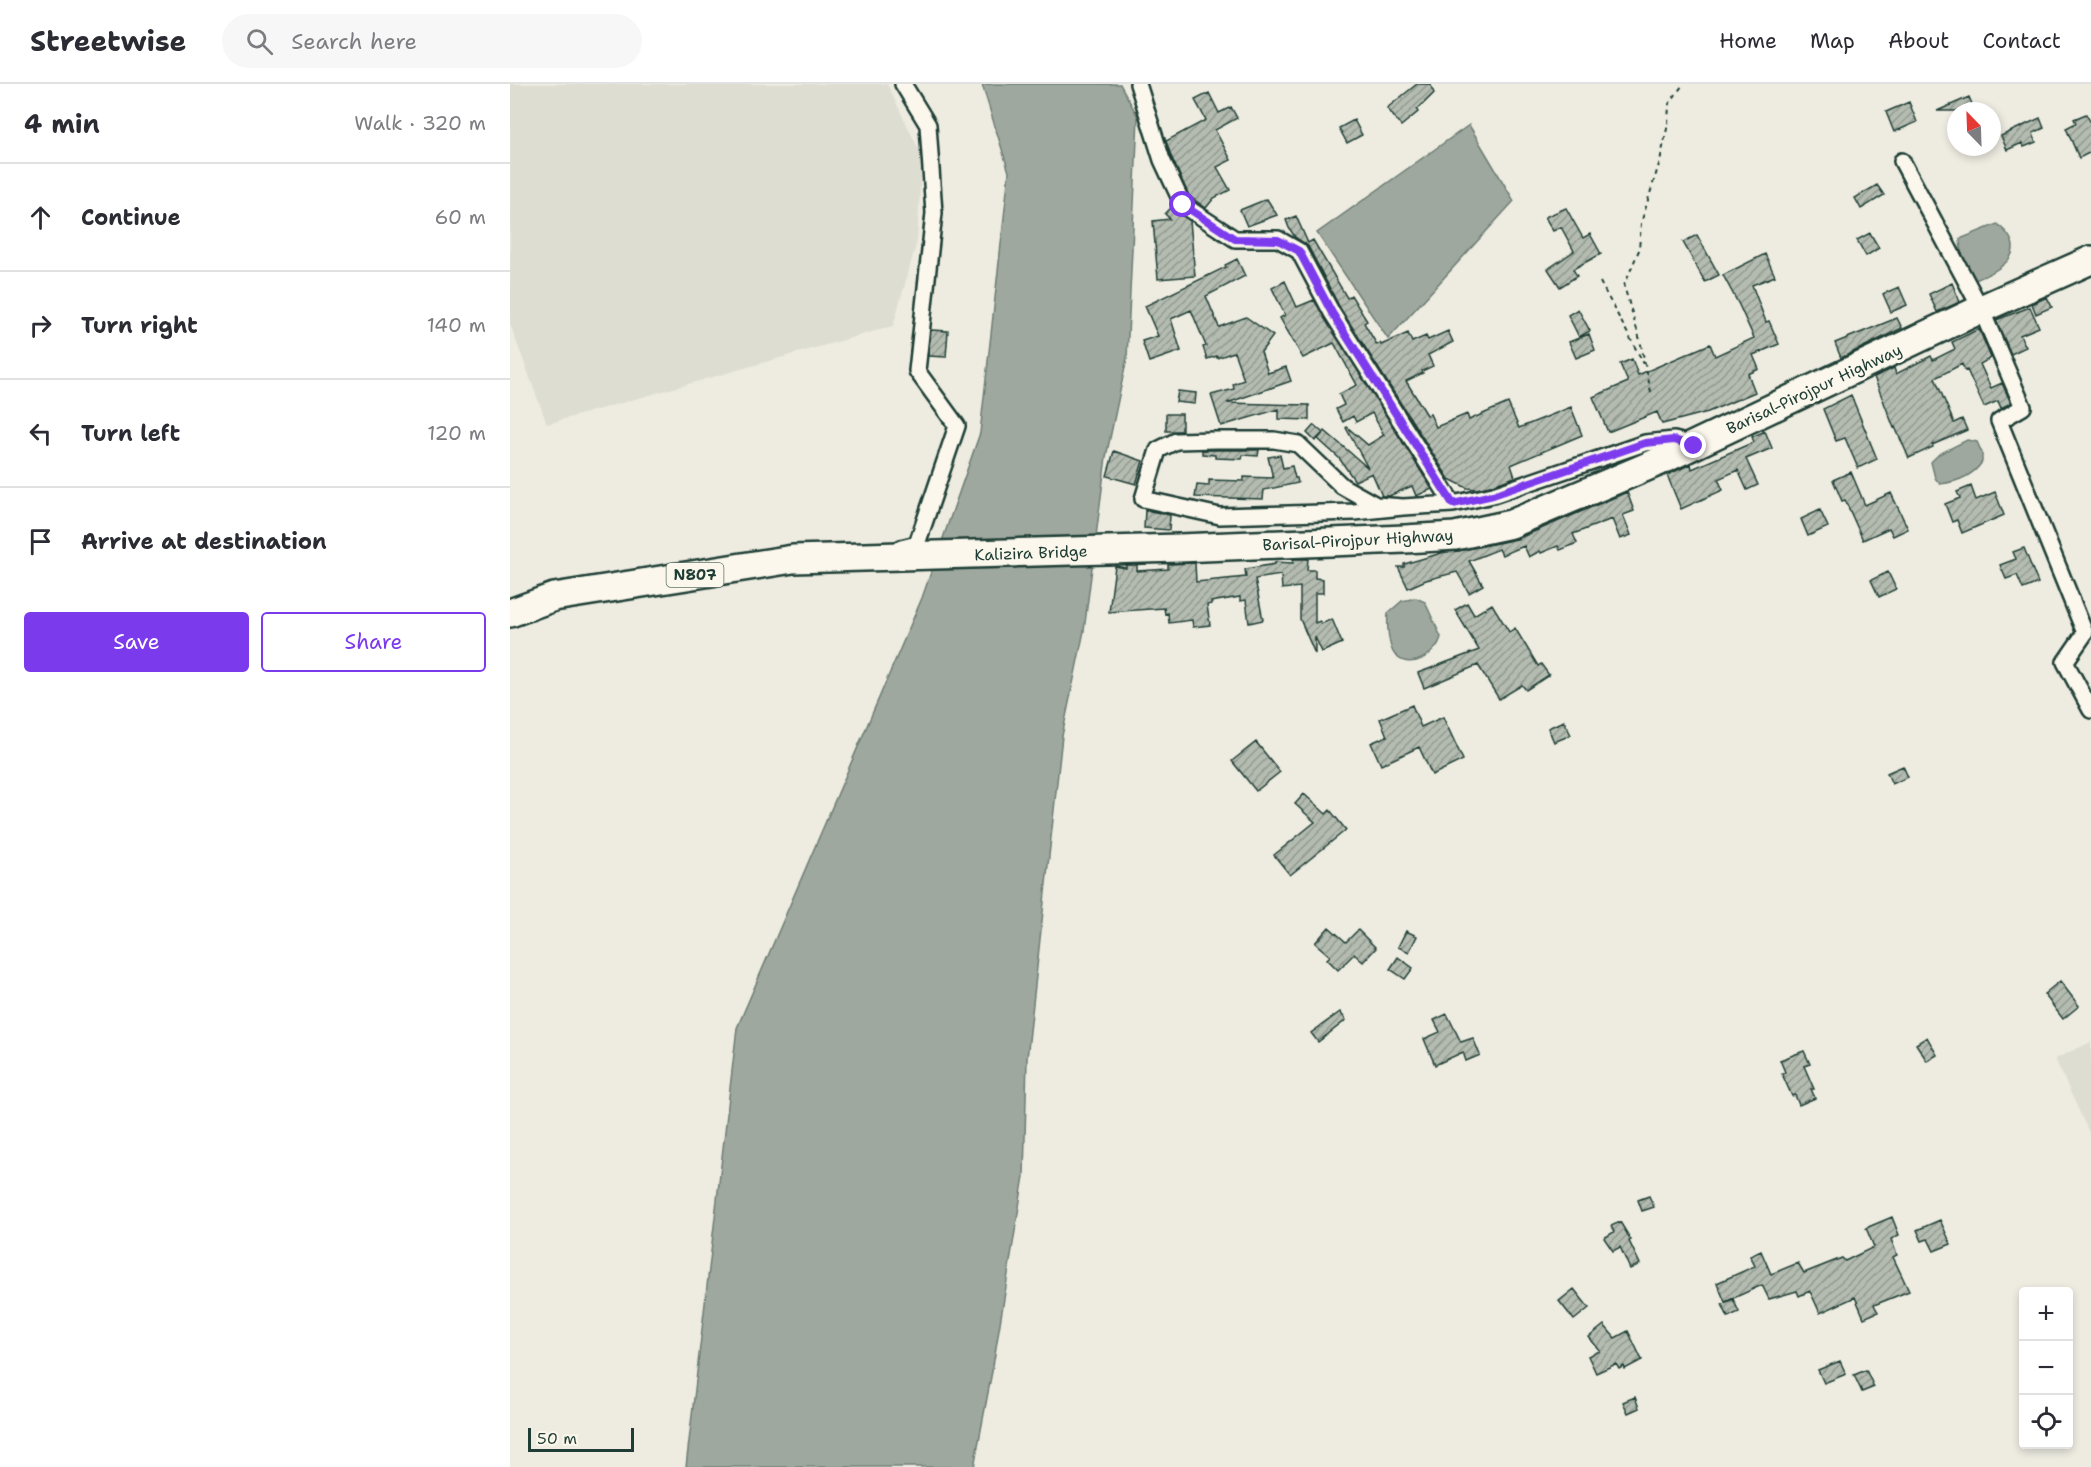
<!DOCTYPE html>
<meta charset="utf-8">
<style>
:root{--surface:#fff;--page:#f7f7f7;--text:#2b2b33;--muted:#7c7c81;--line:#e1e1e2;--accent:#7c3aed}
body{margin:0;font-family:"Shantell Sans",sans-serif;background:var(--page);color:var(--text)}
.controls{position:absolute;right:18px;bottom:18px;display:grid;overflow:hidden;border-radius:6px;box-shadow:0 3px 9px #0003}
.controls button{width:54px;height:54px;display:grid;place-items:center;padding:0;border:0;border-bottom:2px solid var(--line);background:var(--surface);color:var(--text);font:30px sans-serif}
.compass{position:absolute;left:1437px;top:18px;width:54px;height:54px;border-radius:50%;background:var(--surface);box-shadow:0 3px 9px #0003;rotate:337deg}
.scale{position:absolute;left:18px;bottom:15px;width:106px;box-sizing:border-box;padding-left:6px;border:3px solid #1f3d34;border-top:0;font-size:16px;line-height:21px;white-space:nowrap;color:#1f3d34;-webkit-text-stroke:4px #fbf7ec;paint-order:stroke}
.stop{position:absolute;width:18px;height:18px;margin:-14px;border:4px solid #7c3aed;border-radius:50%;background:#fff}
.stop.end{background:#7c3aed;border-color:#fff;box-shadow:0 2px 6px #0008}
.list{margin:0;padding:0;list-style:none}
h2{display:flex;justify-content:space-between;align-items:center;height:78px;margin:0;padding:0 24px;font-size:26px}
h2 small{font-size:20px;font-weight:400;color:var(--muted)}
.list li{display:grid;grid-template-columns:39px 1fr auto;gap:18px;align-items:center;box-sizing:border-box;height:108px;padding:0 24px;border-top:2px solid var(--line)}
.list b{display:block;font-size:22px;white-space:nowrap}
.list em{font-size:20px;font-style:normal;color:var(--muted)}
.actions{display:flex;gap:12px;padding:18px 24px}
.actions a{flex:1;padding:14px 0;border:2px solid var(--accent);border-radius:6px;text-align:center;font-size:21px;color:var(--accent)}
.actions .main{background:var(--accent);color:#fff}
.icon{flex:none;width:33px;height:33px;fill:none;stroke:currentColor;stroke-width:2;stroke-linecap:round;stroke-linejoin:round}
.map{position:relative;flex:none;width:1581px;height:1383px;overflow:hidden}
header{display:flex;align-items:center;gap:36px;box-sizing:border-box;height:84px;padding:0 30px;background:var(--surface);border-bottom:2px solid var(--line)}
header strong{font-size:28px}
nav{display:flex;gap:33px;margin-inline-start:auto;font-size:21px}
.search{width:420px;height:54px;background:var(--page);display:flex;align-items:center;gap:15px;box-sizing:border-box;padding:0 21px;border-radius:33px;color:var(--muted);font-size:22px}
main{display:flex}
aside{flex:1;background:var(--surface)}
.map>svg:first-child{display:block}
.built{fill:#ddddd2}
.water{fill:#9fa89f;stroke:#6c7d74;stroke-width:1.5}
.building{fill:url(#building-hatch);stroke:#1f3d34;stroke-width:1.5}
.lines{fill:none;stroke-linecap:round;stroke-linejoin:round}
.street-casing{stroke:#1f3d34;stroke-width:20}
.highway-casing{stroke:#1f3d34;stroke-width:32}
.path{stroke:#1f3d34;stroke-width:2;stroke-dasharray:4.5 4.5;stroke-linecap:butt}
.street{stroke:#fbf7ec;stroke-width:15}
.highway{stroke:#fbf7ec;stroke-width:27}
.route{stroke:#7c3aed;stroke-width:8}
.labels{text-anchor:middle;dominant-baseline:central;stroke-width:6;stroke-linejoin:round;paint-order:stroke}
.shield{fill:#fbf7ec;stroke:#61756b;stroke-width:1.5}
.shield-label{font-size:15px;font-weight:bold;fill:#1f3d34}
.street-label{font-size:16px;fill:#1f3d34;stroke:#fbf7ec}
</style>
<header>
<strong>Streetwise</strong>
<div class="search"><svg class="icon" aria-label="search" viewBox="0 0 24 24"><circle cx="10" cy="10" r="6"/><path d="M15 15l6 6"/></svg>Search here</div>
<nav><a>Home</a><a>Map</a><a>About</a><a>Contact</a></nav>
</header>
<main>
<aside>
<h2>4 min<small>Walk · 320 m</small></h2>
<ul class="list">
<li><svg class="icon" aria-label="ahead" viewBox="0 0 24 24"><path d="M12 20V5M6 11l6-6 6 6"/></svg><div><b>Continue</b></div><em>60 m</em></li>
<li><svg class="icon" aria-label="right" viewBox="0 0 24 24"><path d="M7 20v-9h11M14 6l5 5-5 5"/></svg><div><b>Turn right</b></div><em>140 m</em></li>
<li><svg class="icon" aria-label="left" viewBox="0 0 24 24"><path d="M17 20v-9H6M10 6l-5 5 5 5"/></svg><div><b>Turn left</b></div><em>120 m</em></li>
<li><svg class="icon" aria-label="arrive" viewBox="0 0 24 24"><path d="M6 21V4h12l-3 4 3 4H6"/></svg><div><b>Arrive at destination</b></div></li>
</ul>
<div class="actions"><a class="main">Save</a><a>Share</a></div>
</aside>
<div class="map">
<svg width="1581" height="1383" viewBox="0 0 1581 1383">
<defs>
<pattern id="building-hatch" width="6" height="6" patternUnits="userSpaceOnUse" patternTransform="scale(1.5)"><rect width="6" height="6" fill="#b4bbb0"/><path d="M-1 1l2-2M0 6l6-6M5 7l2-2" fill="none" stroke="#929990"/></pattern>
</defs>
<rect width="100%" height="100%" fill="#eeece1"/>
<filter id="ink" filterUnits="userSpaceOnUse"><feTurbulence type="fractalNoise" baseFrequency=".0167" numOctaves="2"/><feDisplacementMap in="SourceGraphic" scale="12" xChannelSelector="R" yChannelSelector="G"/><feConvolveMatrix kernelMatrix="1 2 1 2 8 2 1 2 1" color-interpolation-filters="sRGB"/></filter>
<g filter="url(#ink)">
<path class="built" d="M0 0H377L412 72 407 157 383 242 37 340 0 240Z
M1581 958V1053L1545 975Z"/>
<path class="water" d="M472 0H610L628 33 617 274 596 373 574 547 552 652 517 975 514 1092 483 1282 464 1383H176L227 944 412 514 470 349 499 88Z
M959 41 1004 117 878 255 807 149Z
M1487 140C1523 168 1491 186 1463 197L1452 182 1450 155Z
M1457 356 1467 358 1472 369V378C1463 392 1447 398 1430 400L1425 394 1421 378 1429 370Z
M906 514 915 518 931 553C927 570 900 588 885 571 878 563 877 539 878 529L892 517Z"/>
<path class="building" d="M907 0H920L924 9 907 26 908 28 891 42 877 24Z
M699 9 709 29 721 23 727 34 705 46 721 76 707 83 720 106 704 114 696 124 679 112 661 72 656 57 696 36 685 16Z
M1459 13 1465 27H1427Z
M1399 18 1407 38 1384 48 1376 28Z
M1576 30 1581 39V68L1569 74 1556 44 1566 39 1564 35Z
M1530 34 1534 44 1523 49 1526 58 1514 63 1512 59 1497 66 1491 52Z
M844 36 852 51 837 59 829 44Z
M1367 101 1374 111 1351 125 1345 114Z
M757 115 767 131 737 142 730 126Z
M663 122 668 129 680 137 685 192 648 195 643 137 660 135 655 130Z
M1056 124 1073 154 1080 150 1091 170 1063 185 1067 192 1050 203 1038 185 1064 167 1051 143 1043 147 1035 133Z
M786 132 798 159 803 156 837 214 841 211 857 237 854 239 867 261 870 259 871 261 898 249 902 258 916 252 918 256 938 247 943 258 918 271 923 282 912 287 913 289 896 297 917 331 920 330 926 343 957 330 959 336 998 319 1009 344 1061 323 1072 351 1001 381 1005 393 980 402 966 405 957 404 939 395 830 224 798 162 785 153 779 144 776 136Z
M1360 149 1369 164 1356 172 1347 156Z
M1187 151 1209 191 1195 198 1173 158Z
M1255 170 1265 192 1242 201 1256 238 1259 237 1269 260 1243 271 1249 285 1238 290 1245 308 1198 328 1152 340 1147 328 1098 348 1083 313 1118 298 1110 280 1122 275 1128 291 1200 260 1205 272 1244 254 1229 221 1213 191Z
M727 175 735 192 696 212 709 243 736 233 763 252 751 268 758 289 776 283 781 297 717 319 799 321V336L769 335V325L711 342 701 311 724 305 723 300 734 296 724 268 707 274V272L697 275 693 263 696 262 681 226 661 235 671 267 639 278 632 257 648 252 635 222 716 183 715 181Z
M775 197 787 223 804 216 922 405 906 412 902 402 879 412H872L862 389 845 397 829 374 808 355 815 347 858 384 836 344 837 343 858 361 874 351 862 329 846 338 843 332 833 338 826 325 834 321 829 310 847 301 824 259 793 274 770 234 775 231 762 204Z
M1442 199 1450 218 1427 228 1419 210Z
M1389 203 1397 221 1381 228 1373 210Z
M1537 213 1542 223 1526 230 1522 220Z
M1520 223 1529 243 1510 251 1516 263 1501 270 1486 236Z
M1068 225 1080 247 1069 253 1058 231Z
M1387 234 1392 244 1331 274 1325 259Z
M1469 245 1481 274 1470 280 1481 304 1492 299 1501 319 1491 324 1488 317 1474 323 1457 286 1455 287 1452 280 1425 294 1444 339 1452 335 1457 346 1422 361 1423 363 1399 374 1385 343 1384 344 1364 293 1384 284 1386 290 1421 272 1423 276 1445 265 1442 258Z
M421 246 438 247 436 273 418 272Z
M1079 250 1085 266 1066 274 1059 258Z
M668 307 686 309 685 320 666 318Z
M1341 311 1367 375 1348 384 1335 354 1326 357 1313 325Z
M656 330H672V347H656Z
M804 341 813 349 805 357 797 349Z
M1255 347 1262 364 1236 375 1248 401 1237 406 1228 386 1208 395 1213 406 1171 425 1157 391 1181 380 1182 385 1244 358 1242 353Z
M692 366H749L748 372 733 371 732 375 705 374V371L692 370Z
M604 367 633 377 626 400 597 392Z
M770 371 773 384 782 382 785 394H787L788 399 754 406 753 415 685 413 687 401 699 402V396L734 397V393L763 394 758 373Z
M1341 388 1355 421 1381 409 1398 445 1383 452 1379 444 1353 456 1335 416 1332 417 1323 396Z
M1461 402 1466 416 1485 408 1494 431 1452 449 1447 436 1442 438 1435 420 1450 414 1447 408Z
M1117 408 1124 427 1113 431 1121 451 1110 455 1102 435 1063 450 1067 459 1050 466 1048 462 1031 469 1030 467 1019 473 1014 462 992 471 989 465 959 477 973 501 959 509 947 488 916 496 898 504 888 483H894V480L935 468 948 467 1007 455Z
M635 426 660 431 659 446 634 444Z
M1310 426 1318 443 1298 452 1291 435Z
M1514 464 1528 499 1513 505 1507 491 1496 495 1490 481 1506 475 1503 468Z
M783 475H798L797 486H805V494L813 495V509H805V539L810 537 811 540 822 535 832 559 812 568 805 553V570L790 535V503L772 505 771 491 745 495 753 536 739 539 736 516 730 517V513L701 518V520L697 521 700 541 683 543 682 536 659 539 658 529 655 530 654 524 599 528 605 482 616 484V481H627V487L658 485V480L685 479 686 498 736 493 735 485 765 480V478L783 479Z
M1378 488 1386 505 1369 513 1361 496Z
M957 519 964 531 982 520 999 548 1005 544 1028 582 1031 580 1039 591 1016 606 1012 601 989 615 968 581 914 604 908 589 969 566 945 526Z
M902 621 911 643 933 633 953 676 922 691 909 663 871 681 861 659 877 652 870 635Z
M1054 637 1061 651 1044 658 1038 644Z
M746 658 770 688 746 707 722 677Z
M1393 682 1398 693 1382 700 1377 689Z
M794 710 816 730 820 726 836 746 780 791 764 771 805 738 785 720Z
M819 843 836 858 848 846 866 864 853 878 844 870 828 886 817 875 820 872 805 859Z
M896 847 907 852 899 868 888 863Z
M888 873 903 884 895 895 880 885Z
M1550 897 1569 922 1553 935 1534 910Z
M830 928 836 936 808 958 801 949Z
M937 930 951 958 963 954 970 971 956 977 953 968 925 981 914 955 930 948 924 936Z
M1417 953 1427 971 1417 977 1406 960Z
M1294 967 1300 980 1294 982 1304 1005H1301L1305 1014 1289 1021 1285 1011 1282 1012 1272 990 1275 988 1270 976Z
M1139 1112 1144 1123 1132 1127 1128 1116Z
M1382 1133 1389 1151 1381 1155 1387 1171 1383 1173 1399 1207 1364 1221 1368 1228 1354 1234 1345 1213 1310 1229 1300 1207 1289 1212 1287 1207 1259 1215 1252 1201 1215 1218 1207 1199 1245 1182 1240 1172 1251 1167 1261 1190 1288 1179 1294 1189 1332 1174 1335 1177 1364 1163 1356 1144Z
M1430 1136 1441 1160 1424 1167 1418 1155 1412 1157 1407 1146Z
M1110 1138 1121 1156 1119 1157 1130 1180 1120 1185 1110 1163 1103 1167 1094 1154 1104 1148 1101 1142Z
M1064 1205 1079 1224 1064 1236 1049 1217Z
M1223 1215 1229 1228 1218 1233 1212 1220Z
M1094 1241 1105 1254 1118 1247 1132 1276 1115 1285 1114 1282 1109 1285 1106 1280 1086 1289 1078 1272 1090 1267 1079 1253Z
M1330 1277 1336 1290 1314 1299 1308 1286Z
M1356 1286 1364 1303 1352 1308 1344 1291Z
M1125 1313 1129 1324 1118 1329 1113 1318Z"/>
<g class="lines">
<g class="street-casing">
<path id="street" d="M628 0 652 76 673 121 725 155H768L789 167 822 229 943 420
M1392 77 1471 225 1513 323 1489 337 1575 549 1555 578 1581 626
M705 356H764L788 360 832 402 866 421 893 423 844 428 710 432 633 415 648 366 666 357Z
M893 423 943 420 983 411 1135 359 1164 356 1179 360
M391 464 407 460 447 342 407 287 424 129 418 41 393 0"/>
</g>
<g class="highway-casing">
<path id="highway" d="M0 529 44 513 283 475 669 464 895 455 945 452 1001 440 1148 378 1471 225 1581 176"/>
</g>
<path class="path" d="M1090 198 1134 280
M1141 308 1130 256 1114 202 1129 166 1131 139 1150 77 1158 40 1159 20 1172 2"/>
<use href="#street" class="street"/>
<use href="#highway" class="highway"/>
</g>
</g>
<g class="lines" filter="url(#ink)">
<path class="route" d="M673 121 725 155 768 156 789 167 822 229 943 420 983 411 1135 359 1164 356 1184 362"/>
</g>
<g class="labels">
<rect class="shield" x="156.5" y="479" width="57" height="24" rx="4.5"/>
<g class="shield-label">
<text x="185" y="491">N807</text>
</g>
<g class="street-label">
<text transform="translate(1304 305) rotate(-25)">Barisal-Pirojpur Highway</text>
<text transform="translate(848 456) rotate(-3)">Barisal-Pirojpur Highway</text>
<text transform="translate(521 469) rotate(-2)">Kalizira Bridge</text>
</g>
</g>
</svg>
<div class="controls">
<button>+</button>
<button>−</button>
<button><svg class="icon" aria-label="locate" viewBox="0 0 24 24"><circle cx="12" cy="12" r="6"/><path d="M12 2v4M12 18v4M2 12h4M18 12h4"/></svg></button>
</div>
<svg class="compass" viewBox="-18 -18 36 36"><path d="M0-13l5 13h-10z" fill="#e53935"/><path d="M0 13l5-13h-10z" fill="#7c7c81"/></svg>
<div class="scale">50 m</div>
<div class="stop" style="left:673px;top:121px"></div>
<div class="stop end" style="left:1184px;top:362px"></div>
</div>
</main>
